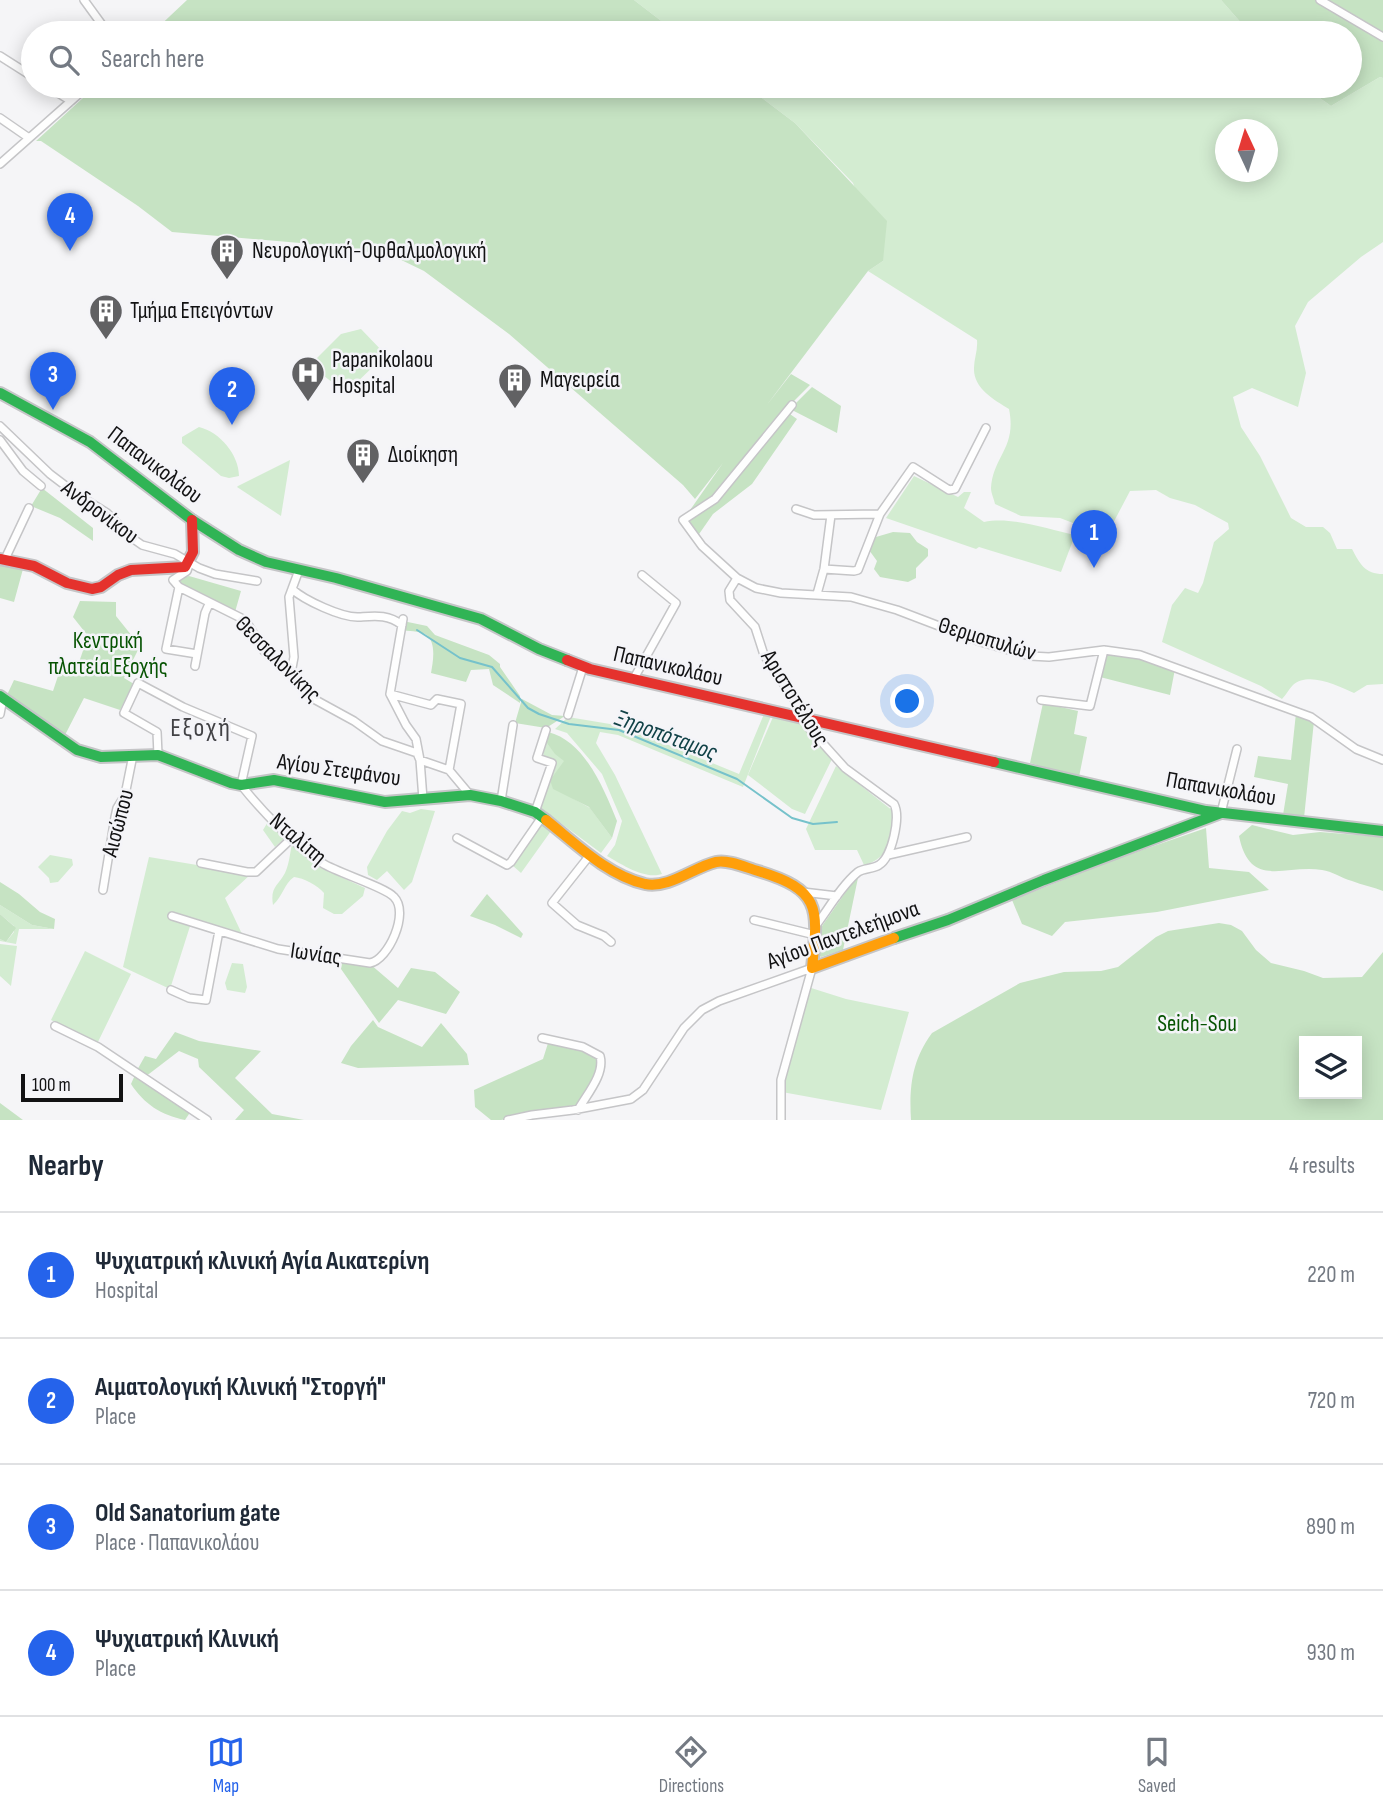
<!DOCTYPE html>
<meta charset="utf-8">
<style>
:root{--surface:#fff;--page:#f6f6f7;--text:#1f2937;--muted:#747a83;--line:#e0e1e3;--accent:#2563eb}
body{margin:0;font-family:"Sofia Sans Condensed",sans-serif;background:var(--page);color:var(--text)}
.controls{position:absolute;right:21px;bottom:21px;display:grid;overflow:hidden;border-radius:0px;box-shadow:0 4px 18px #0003}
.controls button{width:63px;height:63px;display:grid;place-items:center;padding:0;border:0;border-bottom:2px solid var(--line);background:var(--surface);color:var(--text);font:35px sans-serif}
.compass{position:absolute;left:1215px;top:119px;width:63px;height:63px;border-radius:50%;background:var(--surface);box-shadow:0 4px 18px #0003;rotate:356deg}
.scale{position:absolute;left:21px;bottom:18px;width:102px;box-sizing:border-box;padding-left:7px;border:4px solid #121213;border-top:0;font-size:19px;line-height:24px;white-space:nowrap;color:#121213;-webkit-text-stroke:5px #f4f4f8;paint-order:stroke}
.you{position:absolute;left:908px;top:702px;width:24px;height:24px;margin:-18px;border:5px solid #fff;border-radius:50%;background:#1a73e8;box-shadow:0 0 0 10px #1a73e833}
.badge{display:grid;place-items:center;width:46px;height:46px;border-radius:50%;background:var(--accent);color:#fff;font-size:23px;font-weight:700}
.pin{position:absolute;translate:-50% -58px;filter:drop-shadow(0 2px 4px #0008)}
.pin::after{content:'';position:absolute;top:37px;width:24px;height:21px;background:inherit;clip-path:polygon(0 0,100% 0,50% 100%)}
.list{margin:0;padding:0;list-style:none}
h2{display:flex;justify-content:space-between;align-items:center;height:91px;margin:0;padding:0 28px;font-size:30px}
h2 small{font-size:23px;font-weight:400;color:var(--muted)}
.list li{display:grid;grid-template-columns:46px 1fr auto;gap:21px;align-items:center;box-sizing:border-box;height:126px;padding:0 28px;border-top:2px solid var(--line)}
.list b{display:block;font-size:26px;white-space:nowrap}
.list p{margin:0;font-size:23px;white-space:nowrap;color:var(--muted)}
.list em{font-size:23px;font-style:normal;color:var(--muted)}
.icon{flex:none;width:38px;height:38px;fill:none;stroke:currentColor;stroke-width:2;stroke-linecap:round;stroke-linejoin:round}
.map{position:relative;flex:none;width:1383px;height:1120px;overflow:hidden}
.search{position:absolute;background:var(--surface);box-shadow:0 4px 18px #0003;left:21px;right:21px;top:21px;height:77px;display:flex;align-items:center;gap:18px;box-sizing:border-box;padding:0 24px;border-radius:38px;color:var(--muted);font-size:26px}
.sheet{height:595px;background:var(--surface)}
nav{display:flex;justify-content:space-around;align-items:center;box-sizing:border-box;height:98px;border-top:2px solid var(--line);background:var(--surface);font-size:19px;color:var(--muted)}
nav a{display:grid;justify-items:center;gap:4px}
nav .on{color:var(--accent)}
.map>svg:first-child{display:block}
.green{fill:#d3ecd1;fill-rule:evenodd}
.forest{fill:#c6e3c3;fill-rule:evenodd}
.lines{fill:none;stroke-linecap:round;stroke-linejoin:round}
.stream{stroke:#76c2cb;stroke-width:2}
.street-casing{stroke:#c5c5c7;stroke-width:10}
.fast-casing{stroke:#c5c5c7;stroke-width:14}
.slow-casing{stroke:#c5c5c7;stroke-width:14}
.jam-casing{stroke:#c5c5c7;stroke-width:14}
.street{stroke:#fefefe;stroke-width:7}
.fast{stroke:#30b455;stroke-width:10}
.slow{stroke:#ff9f0a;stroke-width:10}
.jam{stroke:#e5322d;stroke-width:10}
.labels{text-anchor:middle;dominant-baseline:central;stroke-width:5;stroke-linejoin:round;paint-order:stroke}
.poi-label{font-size:23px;fill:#121213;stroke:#f4f4f8;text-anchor:start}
.street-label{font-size:23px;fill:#121213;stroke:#f4f4f8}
.park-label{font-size:23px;fill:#065302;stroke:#f4f4f8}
.water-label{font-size:24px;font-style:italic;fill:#114247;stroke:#f4f4f8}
.quarter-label{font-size:26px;letter-spacing:2px;fill:#424245;stroke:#f4f4f8}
</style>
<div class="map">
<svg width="1383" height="1120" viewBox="0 0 1383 1120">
<rect width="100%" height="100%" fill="#f5f5f7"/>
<path class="green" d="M634 0H1221L1250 33H677Z
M1380 77 1383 78V242L1361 257 1308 302 1295 326 1306 373 1298 407 1252 388 1233 397 1241 427 1260 456 1291 518 1306 527H1323L1330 533 1337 549H1352C1360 564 1365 574 1383 574V684L1367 685 1354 693C1338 686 1309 671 1293 685 1289 689 1286 695 1282 699L1261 686 1162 642 1172 605 1185 588 1198 593 1203 583 1214 542 1229 529 1228 523 1195 505 1170 498 1156 490 1130 491 1110 529 1102 534 1060 518 1021 516 995 504C994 499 991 493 991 488 993 456 1017 448 1009 409 994 400 973 388 974 368 974 359 978 350 977 340L868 271 883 261 853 183 795 123 746 86H1303L1331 106ZM1226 130H1268V172H1226Z
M361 329 385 354 384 356 346 393 310 365 341 334Z
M199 427C220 432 239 455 239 476L229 478 221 476 182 443V437Z
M290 460 281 516 237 487 238 486Z
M914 476 958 497 964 492H971L964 508 984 522C1011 516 1048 529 1075 535L1061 572 979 547 976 549 886 518Z
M764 714 771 716 743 787 618 735 600 732 596 743 615 775 662 874C645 880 621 864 607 856L615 845 622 821 602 774 567 733 555 729 568 717 622 726 739 774Z
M773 717 803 724 832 759 805 814 792 809 748 775Z
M546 742 555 753 565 761 550 780 574 799 590 808 612 838 601 853 539 807 556 762 543 756Z
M836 766 893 811C890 835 892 858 864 865L857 850H815L806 829Z
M421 809 435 811 412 882 404 890 387 871 377 880 368 875 367 867 387 831 402 811 410 813Z
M269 820 285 838 275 847 263 830Z
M541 824 551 831 521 873 512 865Z
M292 844 319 867 365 888 363 896 342 914H334L323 908 324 893C317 885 304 878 294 877 284 884 283 896 273 905 270 887 278 886 285 873 289 865 290 853 292 844Z
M50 855 72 859 73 865 58 882 50 883 49 878 38 867Z
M149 857 251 874 225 898 242 934 241 936 192 920 170 989 123 967Z
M0 905 32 925 54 929H19L16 944 0 941V939L6 942 14 932V926L0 914Z
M0 944 17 946 11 986 0 976Z
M85 951 131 974 97 1044 51 1020Z
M232 963 243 964 247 987 245 993 227 990 225 983Z
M808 987 846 999 909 1012 881 1110 782 1092Z"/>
<path class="forest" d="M187 0H634L677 33H152Z
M1221 0H1383V78L1380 77 1331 106 1303 86H1350V33H1250Z
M96 86H746L795 123 887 221 883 261 868 271 766 406 791 374 810 385 788 407 713 498 688 513 723 463 695 499 683 485 509 334 424 271 391 255 300 243 172 232 138 206 41 141H36Z
M812 387 841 406 837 433 790 409Z
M787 412 797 419 752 484 713 514 697 537 685 521 716 501Z
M42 488 93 528V541L60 518 31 506Z
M893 532 910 533 917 542 928 549V556L916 568V578L908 582 880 577 874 569 877 561 869 550 876 537Z
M0 564 23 569 14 602 0 598Z
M189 576 241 591 235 612 179 584 181 578Z
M80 601 116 602V616L140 646 124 678 134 684 120 710 84 698 65 735 7 695 14 680 53 691 60 670 75 674 88 636 73 617Z
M403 621 427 626 435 635 489 655 500 664V667L520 696V703L493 685 489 669 471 670 466 682 431 673C433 662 437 641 425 634 419 631 408 631 401 630Z
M1106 653 1137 657 1175 669 1170 695 1100 677Z
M522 699 552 715 565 716 546 728 515 723Z
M1043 703 1078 711 1074 734 1087 737 1079 777 1030 763Z
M1296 713 1314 721 1304 818 1283 815 1288 784 1254 777 1258 756 1291 760Z
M548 732C585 741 604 789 617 821L612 838 589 807 553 789 550 780 564 761 555 754 546 742Z
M1252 825 1293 835 1320 832 1383 837V891C1373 887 1362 885 1352 881 1341 878 1332 871 1322 870 1285 864 1250 890 1239 836Z
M1206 828 1209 868 1249 872 1269 890 1157 912 1065 922 1052 936 1022 924 1012 900 1116 859Z
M859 873 843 950 821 957 819 955 822 926Z
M0 882 19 894 40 912 55 919 54 929 32 925 0 905Z
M487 894 523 934 521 938 495 925 470 916Z
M0 914 16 928 6 942 0 939Z
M1219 923 1231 925 1242 931 1256 950 1271 963 1304 971 1323 978 1362 977 1383 952V1120H911C909 1087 912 1060 932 1033L1020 983 1064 972 1101 971 1118 967 1156 937 1168 931ZM1304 1041H1357V1094H1304Z
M342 961 370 964 398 988 411 968 435 972 460 992 446 1014 398 1000 379 1023 341 969Z
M373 1020 378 1027 422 1047 441 1023 467 1054 469 1065 358 1068 341 1063 351 1046Z
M175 1032 199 1041 261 1051 235 1078 272 1114 304 1120H235L244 1110 199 1067 198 1059 179 1051 145 1077 136 1072 145 1056 156 1059Z
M549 1040C609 1056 607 1054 576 1106L501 1120H491L475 1107 474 1090 543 1059Z
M135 1075 191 1111 185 1120C161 1115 144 1104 131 1084Z
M0 1103 23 1120H0Z"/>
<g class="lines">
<path class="stream" d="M417 630 460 658 492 667 528 708 539 714 569 724 619 730 737 779 792 818 813 824 837 822"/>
<g class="street-casing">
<path id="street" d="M84 0 108 33
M1320 0 1383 37
M0 56 33 77
M47 86 71 101
M0 118 29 138
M0 164 88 86
M792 405 715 499 683 520 702 546 737 578 756 588 781 593 851 597 897 610 981 642 1030 656 1049 657 1104 650 1140 655 1311 717 1356 749 1383 760
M0 426 50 474 75 493 107 513 132 538 142 545 175 554 199 568 215 574 257 581
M0 440 23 471 41 486
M796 509 814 515 880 514
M5 559 29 508
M189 565 187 571 173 580 179 587 241 618 249 626 264 651 289 671 297 683 312 698 354 721 382 741 417 753 420 760 449 770 470 795
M824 569 854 571 858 570 880 514 913 467 949 490 955 489 986 428
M737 578 729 591 730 600 755 627 764 655 795 701 809 728 845 768 894 804C901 817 892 857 879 865 873 869 864 868 858 872 842 885 829 908 817 924
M179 587 166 649 197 654
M292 589C304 600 342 618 359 617 375 616 388 614 402 625
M817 594 824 569 831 515
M403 619 390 694 406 725 416 739 420 760 423 799
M195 666 205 613 209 604
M291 673 294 657 289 597 299 570
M633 680 676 603 642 575
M390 694 431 705 437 699 461 704 449 770
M1041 700 1090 706 1104 650
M0 714 3 698
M568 715 583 667
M158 755 157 732 124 713 138 683 183 707 252 736 241 785C261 810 295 846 322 863 338 873 385 887 394 897 410 913 388 960 370 963L278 949 172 916
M501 801 513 725
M535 812 552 763 537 758 546 730
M1221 813 1237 749
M457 838 507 865 511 862 542 817
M590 855 552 903 577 925 604 936 611 942
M888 855 967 837
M201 863 247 872H256L292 838
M103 890 115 817 117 808 125 795 133 755
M803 892 837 896
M754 920 815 935
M171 990 189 998 206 1000 219 931
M55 1026 98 1047 207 1120
M542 1038 583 1047 600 1056C605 1074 587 1094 578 1110
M508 1120 532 1115 573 1110 631 1099 643 1090 684 1028 702 1010 719 1001 812 968
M781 1120V1080L812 968"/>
</g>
<g class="fast-casing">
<path id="fast" d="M0 393 90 442 192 520 239 550 266 562 336 578 481 619 539 649 567 660
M0 696 77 750 101 757 158 755 231 783 241 785 274 780 385 802 470 795 501 801 535 812 546 820
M994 762 1206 811 1383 831
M894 938 948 920 1044 880 1221 813"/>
</g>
<g class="slow-casing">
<path id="slow" d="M546 820C575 843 607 875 645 884 669 889 694 867 716 862 728 859 747 868 758 871 822 890 818 909 812 968L894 938"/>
</g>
<g class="jam-casing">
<path id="jam" d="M0 559 34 566 67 583 92 589 101 587 118 575 131 570 185 567 193 552 192 520
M567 660 590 669 994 762"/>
</g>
<use href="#street" class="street"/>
<use href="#fast" class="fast"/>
<use href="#slow" class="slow"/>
<use href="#jam" class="jam"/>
</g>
<defs>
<g id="building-pin" transform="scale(1.75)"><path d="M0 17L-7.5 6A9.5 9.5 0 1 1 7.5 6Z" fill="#616163" stroke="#f4f4f8"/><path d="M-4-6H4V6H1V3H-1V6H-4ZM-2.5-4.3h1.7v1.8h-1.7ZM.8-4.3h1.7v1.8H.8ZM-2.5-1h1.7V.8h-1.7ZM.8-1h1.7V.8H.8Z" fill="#fff"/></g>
<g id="hospital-pin" transform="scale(1.75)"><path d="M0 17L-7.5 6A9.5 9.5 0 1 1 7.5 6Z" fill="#616163" stroke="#f4f4f8"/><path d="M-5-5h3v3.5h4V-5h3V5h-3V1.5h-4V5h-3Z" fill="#fff"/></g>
</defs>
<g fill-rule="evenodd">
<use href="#building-pin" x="227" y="251"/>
<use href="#building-pin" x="106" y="311"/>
<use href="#hospital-pin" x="308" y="373"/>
<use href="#building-pin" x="515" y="380"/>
<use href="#building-pin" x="363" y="455"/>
</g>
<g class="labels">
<g class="poi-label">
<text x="252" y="251">Νευρολογική-Οφθαλμολογική</text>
<text x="130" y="311">Τμήμα Επειγόντων</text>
<text x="332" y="360">Papanikolaou<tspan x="332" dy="26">Hospital</tspan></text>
<text x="540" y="380">Μαγειρεία</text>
<text x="388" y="455">Διοίκηση</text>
</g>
<g class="street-label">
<text transform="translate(155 465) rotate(37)">Παπανικολάου</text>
<text transform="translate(100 512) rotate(37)">Ανδρονίκου</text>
<text transform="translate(987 639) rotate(17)">Θερμοπυλών</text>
<text transform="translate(278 659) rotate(45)">Θεσσαλονίκης</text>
<text transform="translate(668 666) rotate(13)">Παπανικολάου</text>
<text transform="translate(795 698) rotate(58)">Αριστοτέλους</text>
<text transform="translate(339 770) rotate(8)">Αγίου Στεφάνου</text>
<text transform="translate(1221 789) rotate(10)">Παπανικολάου</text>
<text transform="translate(118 823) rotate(-75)">Αισώπου</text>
<text transform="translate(298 839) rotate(40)">Νταλίπη</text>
<text transform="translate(843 935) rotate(-20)">Αγίου Παντελεήμονα</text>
<text transform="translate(316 954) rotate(8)">Ιωνίας</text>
</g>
<g class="park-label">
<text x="108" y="641">Κεντρική<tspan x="108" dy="26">πλατεία Εξοχής</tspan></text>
<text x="1197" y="1024">Seich-Sou</text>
</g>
<g class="water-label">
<text transform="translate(666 735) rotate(20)">Ξηροπόταμος</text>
</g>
<g class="quarter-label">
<text x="201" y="728">Εξοχή</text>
</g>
</g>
</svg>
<div class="controls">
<button><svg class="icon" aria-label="layers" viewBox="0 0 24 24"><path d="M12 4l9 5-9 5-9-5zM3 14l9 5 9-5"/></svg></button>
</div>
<svg class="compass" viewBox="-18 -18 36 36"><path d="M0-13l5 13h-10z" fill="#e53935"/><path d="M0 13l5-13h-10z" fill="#747a83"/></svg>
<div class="scale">100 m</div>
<div class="you"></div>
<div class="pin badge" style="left:1094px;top:568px">1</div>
<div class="pin badge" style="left:232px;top:425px">2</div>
<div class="pin badge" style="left:53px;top:410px">3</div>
<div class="pin badge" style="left:70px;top:251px">4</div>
<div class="search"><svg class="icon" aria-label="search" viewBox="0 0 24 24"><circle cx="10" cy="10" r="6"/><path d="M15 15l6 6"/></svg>Search here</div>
</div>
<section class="sheet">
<h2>Nearby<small>4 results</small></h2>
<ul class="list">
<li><span class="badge">1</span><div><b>Ψυχιατρική κλινική Αγία Αικατερίνη</b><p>Hospital</p></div><em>220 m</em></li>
<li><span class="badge">2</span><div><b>Αιματολογική Κλινική &quot;Στοργή&quot;</b><p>Place</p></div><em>720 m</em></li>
<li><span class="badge">3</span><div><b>Old Sanatorium gate</b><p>Place · Παπανικολάου</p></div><em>890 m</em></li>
<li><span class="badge">4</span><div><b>Ψυχιατρική Κλινική</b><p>Place</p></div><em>930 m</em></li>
</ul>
</section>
<nav>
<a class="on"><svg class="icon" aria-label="map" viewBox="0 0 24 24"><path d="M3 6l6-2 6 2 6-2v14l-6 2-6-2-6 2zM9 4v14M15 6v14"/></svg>Map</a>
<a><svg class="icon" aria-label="directions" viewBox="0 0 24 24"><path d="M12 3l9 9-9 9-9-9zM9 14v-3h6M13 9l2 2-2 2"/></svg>Directions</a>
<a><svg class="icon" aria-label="saved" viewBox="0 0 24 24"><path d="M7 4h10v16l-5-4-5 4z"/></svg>Saved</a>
</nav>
